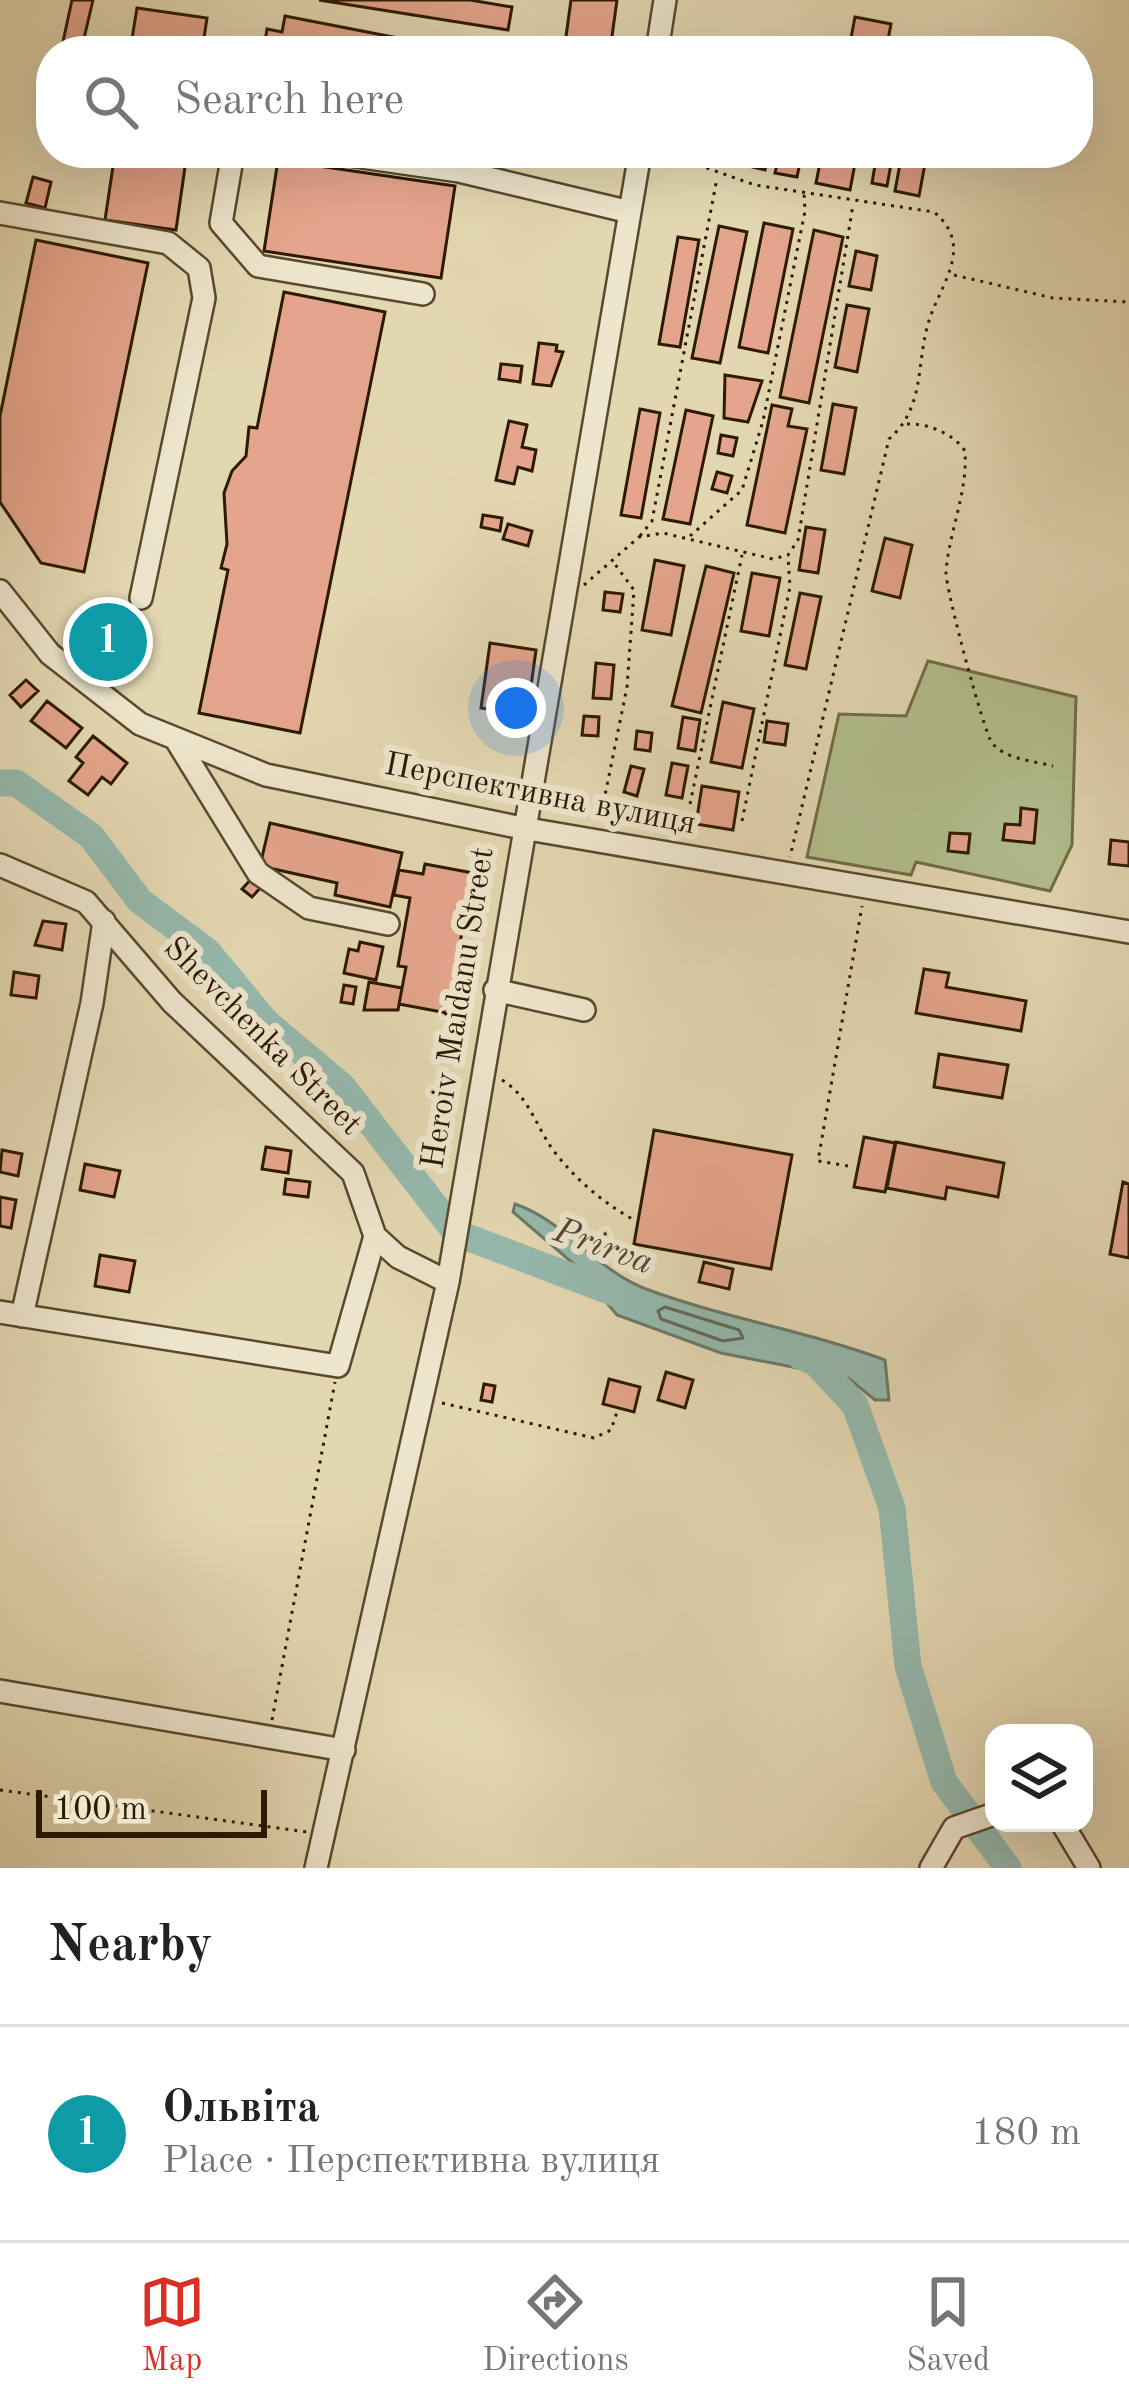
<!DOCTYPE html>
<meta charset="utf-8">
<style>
:root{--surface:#fff;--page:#f6f6f6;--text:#222;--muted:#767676;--line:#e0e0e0;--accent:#d93025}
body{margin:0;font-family:"Old Standard TT",serif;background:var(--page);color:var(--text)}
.controls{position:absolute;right:36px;bottom:36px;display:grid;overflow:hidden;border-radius:24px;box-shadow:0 12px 48px #0002}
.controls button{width:108px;height:108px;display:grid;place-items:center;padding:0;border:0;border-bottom:3px solid var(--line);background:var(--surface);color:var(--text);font:60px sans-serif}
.scale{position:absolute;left:36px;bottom:30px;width:231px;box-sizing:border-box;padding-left:12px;border:6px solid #2d1a02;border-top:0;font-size:33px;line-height:42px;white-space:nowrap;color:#2d1a02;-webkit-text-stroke:9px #ede5cc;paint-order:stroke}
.you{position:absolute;left:516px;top:708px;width:42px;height:42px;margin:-30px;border:9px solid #fff;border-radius:50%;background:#1a73e8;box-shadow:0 0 0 18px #1a73e833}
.badge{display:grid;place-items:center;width:78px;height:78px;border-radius:50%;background:var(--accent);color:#fff;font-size:39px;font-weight:700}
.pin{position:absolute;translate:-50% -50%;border:6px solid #fff;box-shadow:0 3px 12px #0006}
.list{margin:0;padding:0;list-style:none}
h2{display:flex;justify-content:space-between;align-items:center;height:156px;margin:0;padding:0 48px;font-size:51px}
h2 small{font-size:39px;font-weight:400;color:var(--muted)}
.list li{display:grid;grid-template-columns:78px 1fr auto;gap:36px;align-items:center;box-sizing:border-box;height:216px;padding:0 48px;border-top:3px solid var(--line)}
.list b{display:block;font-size:45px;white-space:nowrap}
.list p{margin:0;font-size:39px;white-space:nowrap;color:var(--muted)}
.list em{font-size:39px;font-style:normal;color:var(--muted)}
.icon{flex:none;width:66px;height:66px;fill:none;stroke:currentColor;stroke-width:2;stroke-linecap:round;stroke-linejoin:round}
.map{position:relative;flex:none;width:1129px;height:1868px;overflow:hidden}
.search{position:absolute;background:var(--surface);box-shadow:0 12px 48px #0002;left:36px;right:36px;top:36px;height:132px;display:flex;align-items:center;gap:30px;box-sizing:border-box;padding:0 42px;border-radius:48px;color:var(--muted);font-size:45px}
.sheet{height:372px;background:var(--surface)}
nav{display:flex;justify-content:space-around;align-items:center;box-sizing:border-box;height:168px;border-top:3px solid var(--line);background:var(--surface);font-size:33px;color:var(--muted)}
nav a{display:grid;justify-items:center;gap:6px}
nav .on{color:var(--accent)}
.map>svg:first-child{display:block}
.green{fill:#b2be8d;stroke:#706c48;stroke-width:3}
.water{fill:#95b9ad;stroke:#6b7969;stroke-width:3}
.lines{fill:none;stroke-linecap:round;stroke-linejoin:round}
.shore{stroke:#616a58;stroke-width:3}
.river{stroke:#95b9ad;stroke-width:27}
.building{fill:#e4a58c;stroke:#2d1a02;stroke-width:3}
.minor-casing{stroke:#5a492e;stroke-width:26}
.path{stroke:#2d1a02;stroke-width:3;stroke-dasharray:3 6;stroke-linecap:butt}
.minor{stroke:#ede5cc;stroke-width:21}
.labels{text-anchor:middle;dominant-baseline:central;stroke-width:12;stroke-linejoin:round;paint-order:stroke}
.street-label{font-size:33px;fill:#2d1a02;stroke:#ede5cc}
.water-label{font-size:36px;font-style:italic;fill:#4c4a35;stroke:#ede5cc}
</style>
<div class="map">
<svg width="1129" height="1868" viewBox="0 0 1129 1868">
<rect width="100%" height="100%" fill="#e3d7b1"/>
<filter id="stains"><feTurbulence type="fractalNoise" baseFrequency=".00167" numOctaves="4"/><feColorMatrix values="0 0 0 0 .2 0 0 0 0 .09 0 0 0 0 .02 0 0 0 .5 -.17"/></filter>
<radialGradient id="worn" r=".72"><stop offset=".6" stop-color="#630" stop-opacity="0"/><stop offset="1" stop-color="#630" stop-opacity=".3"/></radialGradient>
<path class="green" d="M928 661 1076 697 1072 845 1050 891 916 862 911 875 807 857 839 714 906 716Z"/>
<path class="water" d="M515 1204C565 1221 596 1270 646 1289 724 1318 807 1331 885 1360L889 1400H875L848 1378 721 1353 617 1315 575 1265 513 1212Z"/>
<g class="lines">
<path class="shore" d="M665 1307 739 1330 743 1338 723 1341 661 1319 658 1311Z"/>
<path class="river" d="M0 783H16L91 836 140 901 207 951 266 1022 342 1086 456 1233 628 1298
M800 1356 816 1363 855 1405 892 1508 908 1666 944 1782 1008 1868"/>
</g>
<path class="building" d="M72 0H93L81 51H61Z
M319 0H470L512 7 508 30Z
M571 0H617L610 51H564Z
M137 8 207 18 202 51H130Z
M285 16 444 47 443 51 264 47 267 29 282 32Z
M855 17 891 24 887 45 851 38Z
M707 39 749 48 748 51H704Z
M774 43 817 51H772Z
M115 153H187L176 230 105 220Z
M751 153H769L765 170 748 166Z
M780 153H802L797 177 775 173Z
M822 153H857L850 190 816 183Z
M877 153H893L887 186 872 183Z
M902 153H927L919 196 895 191Z
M278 160 455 186 441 278 264 251Z
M33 177 51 182 45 208 26 203Z
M764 223 793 229 768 353 739 347Z
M719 226 747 232 720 363 692 358Z
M814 230 843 237 809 403 780 397Z
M678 237 699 240 680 347 659 344Z
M36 240 148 263 84 572 41 563 0 502V416Z
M856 251 877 256 871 290 849 286Z
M284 292 385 312 300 733 199 713 228 570 221 568 227 544 224 493 232 471 246 456 249 427 257 428Z
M847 305 869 309 857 372 835 367Z
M539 343 557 345 556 351 563 352 551 386 533 384Z
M501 364 522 366 520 382 499 379Z
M725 375 762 381 748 422 724 418Z
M833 404 856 408 844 474 821 470Z
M772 405 792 409 788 426 807 429 785 533 747 525Z
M640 409 660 413 641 518 621 515Z
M686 410 713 416 690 524 663 519Z
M509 421 527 425 522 447 536 450 532 471 518 467 514 484 496 480Z
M721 435 737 438 733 456 718 453Z
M717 472 732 476 727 493 712 489Z
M483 515 502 518 500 531 481 527Z
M508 524 532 531 528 546 503 539Z
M806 527 825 530 818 573 799 570Z
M885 538 912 545 900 598 872 591Z
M655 560 684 566 671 635 642 630Z
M706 566 734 573 701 713 672 706Z
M752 573 780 578 769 636 741 631Z
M605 592 623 594 620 612 603 610Z
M800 593 821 597 806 669 785 665Z
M103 631 119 643 112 653 96 641Z
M490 643 536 650 527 715 481 708Z
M596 663 614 665 611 699 593 698Z
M26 680 38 691 21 707 10 695Z
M47 701 82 728 66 748 31 721Z
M723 702 754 709 742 768 711 762Z
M584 716 599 717 598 736 582 735Z
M683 717 700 720 695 751 678 748Z
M767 721 788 724 785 745 764 742Z
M637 731 652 733 650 751 635 749Z
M93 736 127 763 111 784 102 777 88 795 69 781 83 763 76 757Z
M672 763 688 766 682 798 666 795Z
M631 766 644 769 637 796 624 792Z
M702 786 739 792 733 830 696 824Z
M1021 808 1037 810 1034 843 1003 840 1005 824 1020 825Z
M270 823 402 853 390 907 335 895 337 883 260 866Z
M950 833 970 834 968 853 948 851Z
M1111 840 1129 842V866L1109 864Z
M425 864 473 873 447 1013 399 1004 406 967 398 966 410 898 394 895 399 870 423 874Z
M253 877 263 885 252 897 242 889Z
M43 921 66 924 62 950 35 945Z
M360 942 383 947 376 980 344 973 349 949 358 951Z
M924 969 949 973 946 987 1026 1001 1021 1031 916 1013Z
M14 972 39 976 36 998 11 995Z
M369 982 402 988 398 1010H364Z
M344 985 356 987 353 1004 341 1002Z
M939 1054 1008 1065 1002 1098 934 1087Z
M654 1130 792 1155 771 1269 634 1244Z
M864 1137 895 1143 885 1192 854 1187Z
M896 1142 1004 1163 998 1197 947 1187 945 1199 887 1188Z
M266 1147 291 1151 288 1173 262 1169Z
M2 1150 22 1154 18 1176 0 1172Z
M85 1164 120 1171 114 1197 80 1190Z
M286 1179 310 1182 308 1197 284 1194Z
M1123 1182 1129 1184V1258L1110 1254Z
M0 1197 16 1200 11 1228 0 1226Z
M100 1255 135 1261 129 1292 95 1286Z
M704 1262 733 1269 729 1289 699 1282Z
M666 1372 693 1380 685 1408 658 1400Z
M609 1379 640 1387 634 1412 603 1404Z
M484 1384 495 1386 492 1402 481 1400Z"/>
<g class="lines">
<g class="minor-casing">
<path id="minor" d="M657 51 665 0
M233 153 221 223 258 266 423 294
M334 153 459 171 630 212
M0 213 168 243 199 268 204 298 141 598
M0 591 50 654 140 724 266 775 522 828 1129 932
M178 743 258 873 309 908 388 924
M0 865 86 902 172 1002 353 1173 375 1236 398 1257 448 1282
M495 990 584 1010
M0 1312 338 1366 375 1236
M22 1316 92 1003 104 921
M0 1691 344 1750
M1062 1823 1089 1868
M316 1868 448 1282 640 153
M931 1868 954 1828 994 1814"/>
</g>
<path class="path" d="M664 153 755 185 934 212C976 247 939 285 928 324 916 366 925 407 889 439L790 857
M954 275 1053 298 1129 302
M907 424C928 423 954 434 965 451 968 492 949 531 946 572 945 587 984 733 992 743 1005 759 1033 761 1053 766
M640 536 652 521 717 178
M690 536 742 490 763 421 805 211 804 194
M584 585 639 537 663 533 773 559 788 555 798 540 853 205
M690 804 742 555
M600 820 627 687 634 590 614 563
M742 821 790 587 788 557
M502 1080C528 1095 536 1126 553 1150 575 1179 602 1202 634 1220
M848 1166 818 1161 862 906
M442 1403 594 1438 611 1430 617 1412
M272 1720 335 1382
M0 1790 307 1832"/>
<use href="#minor" class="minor"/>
</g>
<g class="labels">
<g class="street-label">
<text transform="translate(540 795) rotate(11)">Перспективна вулиця</text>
<text transform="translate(459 1008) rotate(-81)">Heroiv Maidanu Street</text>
<text transform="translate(262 1037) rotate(45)">Shevchenka Street</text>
</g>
<g class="water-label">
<text transform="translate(603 1248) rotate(20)">Prirva</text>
</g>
</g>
<rect width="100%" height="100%" filter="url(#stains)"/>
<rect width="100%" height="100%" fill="url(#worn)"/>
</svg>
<div class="controls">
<button><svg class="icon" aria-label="layers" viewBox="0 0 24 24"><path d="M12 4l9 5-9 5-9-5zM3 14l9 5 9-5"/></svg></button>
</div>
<div class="scale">100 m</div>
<div class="you"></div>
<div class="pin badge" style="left:108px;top:642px;background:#0f9aa8">1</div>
<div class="search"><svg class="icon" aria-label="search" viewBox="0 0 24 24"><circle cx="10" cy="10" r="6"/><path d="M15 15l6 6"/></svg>Search here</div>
</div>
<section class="sheet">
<h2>Nearby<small></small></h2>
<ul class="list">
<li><span class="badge" style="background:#0f9aa8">1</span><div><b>Ольвіта</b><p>Place · Перспективна вулиця</p></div><em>180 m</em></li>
</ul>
</section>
<nav>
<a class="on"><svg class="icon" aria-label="map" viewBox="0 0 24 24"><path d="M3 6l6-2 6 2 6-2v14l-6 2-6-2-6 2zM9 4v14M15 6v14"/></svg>Map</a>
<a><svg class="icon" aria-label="directions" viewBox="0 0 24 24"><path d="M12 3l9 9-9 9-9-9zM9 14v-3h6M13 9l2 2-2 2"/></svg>Directions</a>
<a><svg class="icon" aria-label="saved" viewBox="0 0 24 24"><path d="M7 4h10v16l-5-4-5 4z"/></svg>Saved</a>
</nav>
